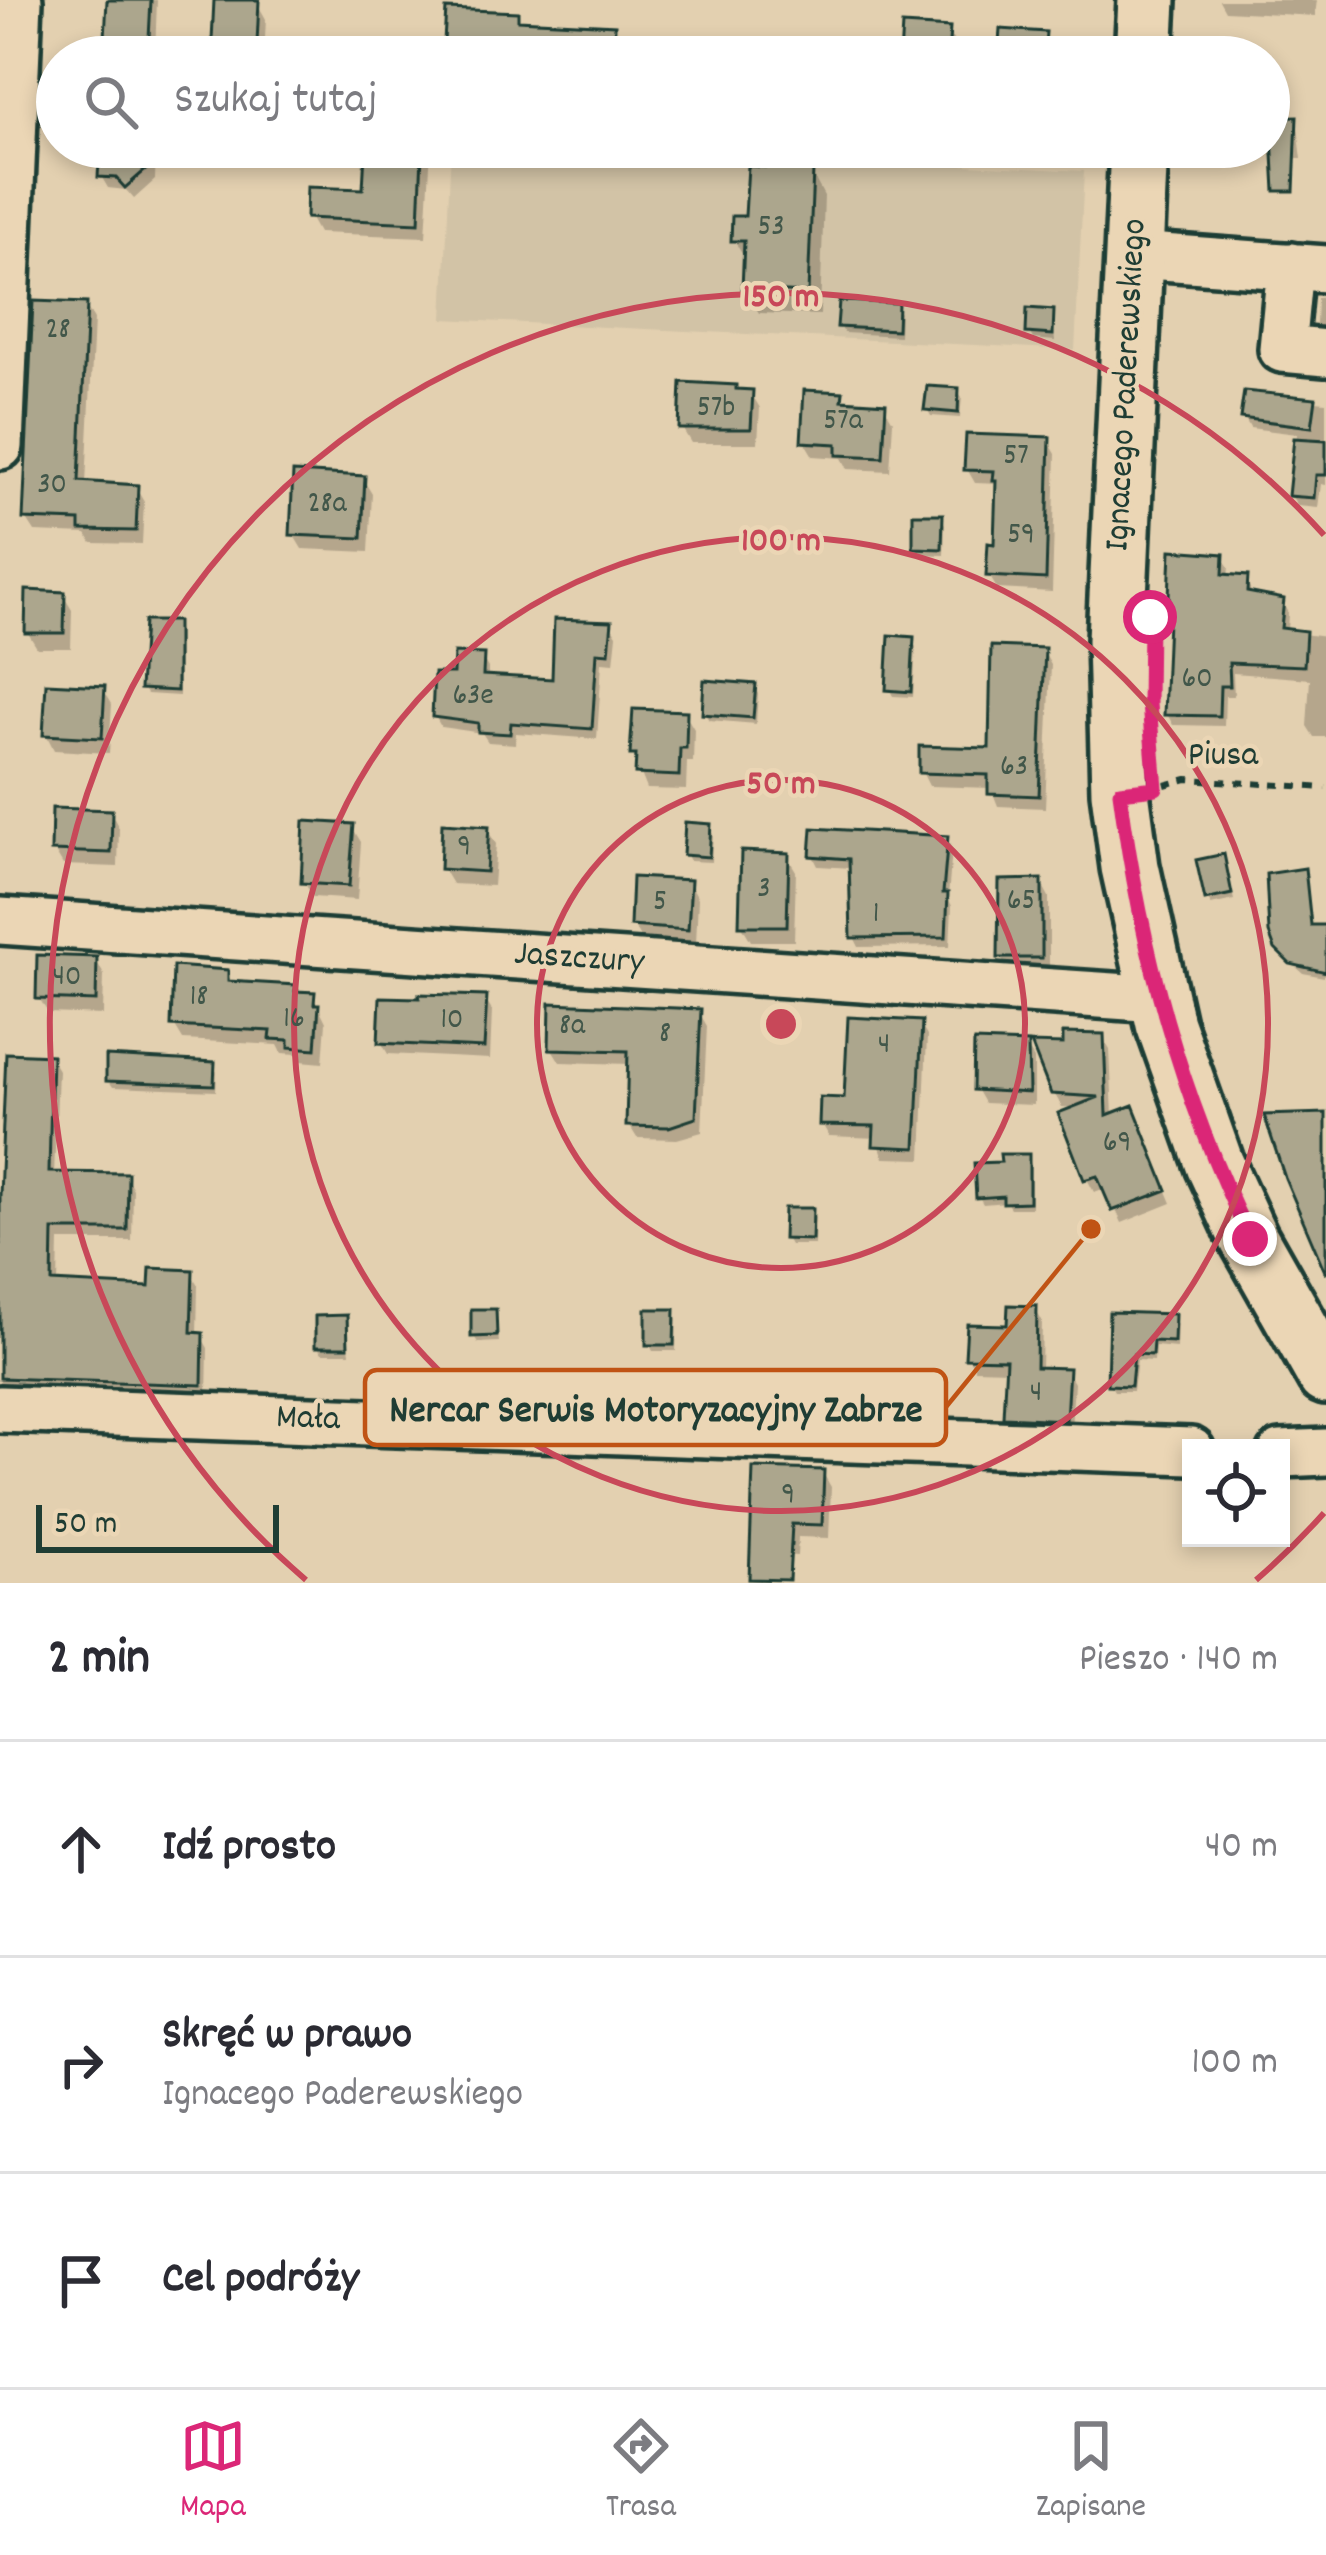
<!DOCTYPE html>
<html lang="pl">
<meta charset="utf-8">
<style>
:root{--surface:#fff;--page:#f2f2f3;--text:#2b2b33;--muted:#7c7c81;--line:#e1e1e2;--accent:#db2777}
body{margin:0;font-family:Dekko,sans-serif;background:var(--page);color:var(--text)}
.controls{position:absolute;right:36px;bottom:36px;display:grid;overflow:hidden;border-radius:0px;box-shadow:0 6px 18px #0003}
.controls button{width:108px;height:108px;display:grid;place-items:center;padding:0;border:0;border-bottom:3px solid var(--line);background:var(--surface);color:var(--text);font:60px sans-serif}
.scale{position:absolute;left:36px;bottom:30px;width:243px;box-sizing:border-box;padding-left:12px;border:6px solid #1f3d34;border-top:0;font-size:33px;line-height:42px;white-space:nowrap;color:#1f3d34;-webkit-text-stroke:9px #ebd6b5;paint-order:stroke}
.stop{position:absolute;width:36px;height:36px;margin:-27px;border:9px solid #db2777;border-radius:50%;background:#fff}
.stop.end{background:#db2777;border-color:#fff;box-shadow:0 3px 12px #0008}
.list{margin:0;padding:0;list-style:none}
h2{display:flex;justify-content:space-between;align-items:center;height:156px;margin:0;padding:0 48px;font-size:51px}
h2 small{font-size:39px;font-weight:400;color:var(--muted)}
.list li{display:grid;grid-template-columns:78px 1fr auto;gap:36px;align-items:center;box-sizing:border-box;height:216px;padding:0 48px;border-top:3px solid var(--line)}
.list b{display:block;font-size:45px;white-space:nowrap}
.list p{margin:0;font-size:39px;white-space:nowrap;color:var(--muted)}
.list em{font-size:39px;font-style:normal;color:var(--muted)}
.icon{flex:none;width:66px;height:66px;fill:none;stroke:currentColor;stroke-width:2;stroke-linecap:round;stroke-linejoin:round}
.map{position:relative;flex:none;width:1326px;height:1583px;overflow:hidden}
.search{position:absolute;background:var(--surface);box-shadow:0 6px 18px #0003;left:36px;right:36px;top:36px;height:132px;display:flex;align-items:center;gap:30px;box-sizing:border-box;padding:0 42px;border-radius:66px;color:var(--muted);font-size:45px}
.sheet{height:804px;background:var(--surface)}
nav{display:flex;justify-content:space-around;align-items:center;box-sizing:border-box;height:168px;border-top:3px solid var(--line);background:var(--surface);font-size:33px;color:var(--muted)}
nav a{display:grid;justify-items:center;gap:6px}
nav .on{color:var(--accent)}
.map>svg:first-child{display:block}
.built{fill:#d2c3a6}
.shadow{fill:#0003}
.building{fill:#aca68d;stroke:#1f3d34;stroke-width:3}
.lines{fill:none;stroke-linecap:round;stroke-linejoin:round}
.minor-casing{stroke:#1f3d34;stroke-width:54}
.major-casing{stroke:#1f3d34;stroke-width:66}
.path{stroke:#1f3d34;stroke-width:6;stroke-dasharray:9 9;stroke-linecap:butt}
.minor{stroke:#ebd6b5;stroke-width:45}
.major{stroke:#ebd6b5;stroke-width:57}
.route{stroke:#db2777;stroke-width:15}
.ring{fill:none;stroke:#c84859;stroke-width:6}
.labels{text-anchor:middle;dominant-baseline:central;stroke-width:9;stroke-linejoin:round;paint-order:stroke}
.number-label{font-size:30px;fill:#42574a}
.street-label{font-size:36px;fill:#1f3d34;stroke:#ebd6b5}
.centre{fill:#c84859;stroke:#ebd6b5;stroke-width:6}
.ring-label{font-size:36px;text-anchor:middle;font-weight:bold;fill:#c84859;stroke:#ebd6b5;stroke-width:9;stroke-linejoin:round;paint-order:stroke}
.leader{fill:none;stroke:#c05314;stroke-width:4.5}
.callout-dot{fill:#c05314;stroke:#ebd6b5;stroke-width:4.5}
.callout{fill:#ebd6b5;stroke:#c05314;stroke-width:4.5}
.callout-label{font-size:39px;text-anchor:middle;font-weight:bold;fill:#1f3d34}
</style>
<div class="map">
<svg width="1326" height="1583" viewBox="0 0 1326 1583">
<rect width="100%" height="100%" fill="#e3d0b0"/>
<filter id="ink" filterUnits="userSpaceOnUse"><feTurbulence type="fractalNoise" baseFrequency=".00833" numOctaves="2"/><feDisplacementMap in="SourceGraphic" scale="24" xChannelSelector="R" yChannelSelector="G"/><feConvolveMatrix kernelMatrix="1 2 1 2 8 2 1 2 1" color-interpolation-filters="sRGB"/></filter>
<g filter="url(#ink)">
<path class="built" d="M451 147H606L1084 171 1075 350 443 319Z"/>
<path class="shadow" d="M110 0H157L155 55 183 57H103Z
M1219 0H1317L1315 16 1225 11Z
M257 3 266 19 264 57 223 56 215 40Z
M516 15 521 23 614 28 623 44 622 57H446Z
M948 31 956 45 982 47 986 57H903Z
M1044 35 1052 57H1001Z
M772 44 811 46 818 57H772Z
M666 46 712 47 717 57H666Z
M1297 119 1302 159H1280Z
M104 147H156L155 180 134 199 126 190 108 188 101 176Z
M431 147 426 237 318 233 309 217 366 192 368 150 325 147Z
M808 147H839L838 154 811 153Z
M811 172 824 196 820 315 759 313 745 290 746 261 734 240 748 219Z
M1326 297V337L1316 324 1317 298Z
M86 306 94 320 86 484 136 488 144 502 142 544 92 543 86 534 35 532 26 518Z
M896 306 900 313 899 336 844 333 840 326Z
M1052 313 1055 341 1033 339 1029 332Z
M958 391 962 397 960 418 931 416 927 409Z
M737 392 751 393 760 408 758 443H691L682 428Z
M1246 394 1326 402V485L1321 484 1318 508 1298 506 1291 496 1297 434 1250 428 1244 417Z
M841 395 847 404 884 406 893 421 890 471 848 469 842 458 813 456 804 441Z
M1048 440 1056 454 1052 592 997 589 989 575 997 547 999 484 975 483 967 469Z
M363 479 372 494 369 552 302 549 293 534Z
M941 517 945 524 944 555 919 554 916 547Z
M1222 557 1229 567 1228 577 1247 579 1252 596 1282 602 1288 613 1287 632 1326 637V737H1314L1307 726 1310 679 1233 673 1234 696H1225L1224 726 1173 725 1167 714Z
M63 595 72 610 71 648H37L28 633Z
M175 624 179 631V696L147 694 143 688Z
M610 624 617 635 614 663 602 662 597 739 516 733 515 744 488 742 482 733 441 727 435 716 482 657 488 668V678L554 682Z
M912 640 916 647 913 697 893 696 889 689Z
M1043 651 1051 665 1045 808 998 806 991 788 929 786 922 772 992 751Z
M754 687 758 694 756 724 709 720 705 714Z
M103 689 112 704 109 753 54 750 46 734Z
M685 714 694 729 693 762H687L686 790 647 789 633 754Z
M111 813 119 828 118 867 63 865 54 850Z
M352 827 361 842 357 900 313 897 304 882Z
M709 827 713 834 711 862 690 861 686 854Z
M487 829 496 844 493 886 452 884 443 869Z
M947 839 952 849 948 898 952 906 950 946 859 947 854 937 852 868 818 866 813 856Z
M787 856 796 871 794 941H751L742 926Z
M1223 857 1234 900 1211 905 1208 899Z
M1303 871 1312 928H1326L1324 977 1303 973 1283 956Z
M1041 882 1049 897V973H1010L1001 958Z
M690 883 698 898 696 944 641 940 633 925Z
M96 960 104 975 103 1015 48 1013 39 998Z
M226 973 233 984 294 988 297 994 313 995 326 1022 323 1063 301 1061 297 1054 282 1053 278 1045 183 1040 174 1025Z
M485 999 492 1011 490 1059 388 1054 381 1042Z
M699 1012 707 1026 702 1132 677 1139 637 1138 629 1125 630 1064 560 1062 552 1049Z
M920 1024 927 1036 922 1159 884 1158 877 1138 829 1136 822 1124Z
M1102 1037 1110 1050 1113 1116 1132 1108 1172 1203 1122 1223 1106 1188 1094 1192 1087 1179 1062 1115 1080 1108 1062 1107 1054 1093 1066 1048Z
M1026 1046 1034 1059V1105L984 1103 976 1089Z
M51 1058 58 1070 54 1175 126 1176 133 1189 132 1241H59L58 1285 152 1290 191 1273 198 1285 197 1336H201L208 1348 207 1397 2 1389 0 1385V1265Z
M213 1065 217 1072 216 1091 113 1087 109 1081Z
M1027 1157 1031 1164V1208H1010L1006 1202 983 1204 979 1197 1004 1164Z
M811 1211 815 1218 814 1245H790L786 1238Z
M1035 1309 1042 1321 1041 1370 1067 1371 1074 1383 1071 1430 1012 1428 1006 1417 1008 1370 975 1369 968 1357Z
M495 1312 499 1342 478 1343 474 1336Z
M673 1312 677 1319 676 1351H653L649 1344Z
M1112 1315 1173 1317 1177 1324 1176 1348 1155 1346 1154 1361 1137 1360 1133 1391H1114L1110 1384Z
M345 1318 350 1353H322L318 1347Z
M823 1473 831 1487 829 1538 798 1537 797 1556 762 1554Z"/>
<path class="building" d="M107 0H151L148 57H104Z
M214 0H259L257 44 212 41Z
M446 9 518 12V20L615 25 614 57H443Z
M902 25 950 28 948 57H900Z
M1000 29 1046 32 1044 57H998Z
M1297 116 1294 191H1275L1271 117Z
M100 147H150L149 167 125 188 116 178 98 177Z
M365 152 422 154 419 223 306 218 307 187 363 189Z
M748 166 813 170 808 293 742 290 744 241H731L732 216H745Z
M33 301 87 303 79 481 138 485 136 531 80 530V521L23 519Z
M839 301 898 303 897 330 837 327Z
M1027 308 1054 310 1053 335 1026 333Z
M681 382 736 385V389L753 390 751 429H679Z
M927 386 959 388 958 413 924 410Z
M804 390 843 392 842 400 886 403 883 457 837 455V444L801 442Z
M1244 391 1316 398 1312 427 1240 418Z
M966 434 1050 437 1046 579 986 576 988 543 994 544 996 481H993L994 471 964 470Z
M1294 438 1326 440V475H1316L1314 498 1288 496Z
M293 472 365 476 362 538 290 535Z
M913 514H943L942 549 913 548Z
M1171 550 1224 554 1223 574 1248 576 1247 592 1284 599 1281 628 1306 631 1304 666 1229 663 1230 686H1220L1219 716 1164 715Z
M26 590 65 592 64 633H25Z
M554 619 612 621 609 653 597 652 592 729 511 723 510 734 478 732V723L432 717 434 673H453L454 653 484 654 483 675 552 679Z
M144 621H177V691L140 689Z
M889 635 914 637 911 692 886 690Z
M991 646 1045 648 1039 796 988 794V775L919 773V746L989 748Z
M704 680 756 684 753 718 702 714Z
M46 683 105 686 102 738 43 735Z
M633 709 687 711 686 748H680L679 776 635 774 636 755H630Z
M52 808 112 810 111 853 51 851Z
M304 821 354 824 349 886 301 883Z
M685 822 711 824 709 857 683 855Z
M442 823 489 826 486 872 440 869Z
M812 828 948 836 943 893H948L946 937 851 938 849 859 810 856Z
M741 851 789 853 787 926H739Z
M1224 854 1232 894 1205 900 1196 860Z
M1305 868 1311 925H1326V972L1290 964 1275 949 1269 933 1266 874Z
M632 877 691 880 688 930 630 926Z
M1042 879V958H998L999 880Z
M37 955 97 957 96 1001 36 999Z
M173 966 228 970V981L296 985 295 991 315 992 314 1004H319L316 1049 289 1047V1040L270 1039 271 1031 171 1026Z
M419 994 487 996 484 1048 378 1043 380 997 419 998Z
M550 1003 701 1009 696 1118 669 1127 626 1126 628 1051 549 1049Z
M848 1017 922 1021 916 1148 873 1146 874 1126 819 1125 820 1097 844 1098Z
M1063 1033 1104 1034 1107 1115 1133 1105 1167 1190 1112 1211 1097 1176 1084 1180 1058 1113 1099 1097 1051 1094 1031 1043 1063 1044Z
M974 1041 1028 1043 1029 1093 973 1090Z
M6 1053 52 1055 49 1172 128 1173 127 1230H53L52 1282 149 1287 150 1268 193 1270 191 1332 203 1333 202 1385 0 1378V1195Z
M106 1056 215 1062 214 1085 106 1081Z
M1326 1113V1274L1285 1178 1264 1115Z
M1000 1154H1029V1202L1003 1203V1196L976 1198 974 1163 1001 1162Z
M784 1208H813L812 1240 783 1239Z
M1008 1305 1037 1306 1036 1367 1069 1368 1066 1420 1003 1417 1006 1359 965 1358 967 1324 1007 1325Z
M471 1309H496L497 1336 471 1337Z
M646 1309H675L674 1345H646Z
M1109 1312 1175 1314 1174 1342 1153 1341 1152 1355 1134 1354 1131 1386 1107 1385Z
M347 1315 348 1347H315V1316Z
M753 1468 824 1470 822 1525 792 1524 789 1580 749 1579Z"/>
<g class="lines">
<g class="minor-casing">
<path id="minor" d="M1134 255 1326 269
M1290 266 1282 349 1326 353
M0 446 19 0
M0 921 1158 999
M0 1409 1191 1451
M1281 1454 1326 1452"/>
</g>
<g class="major-casing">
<path id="major" d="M1144 57 1147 0
M1139 147 1116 640 1120 792 1130 867 1165 1024 1215 1165 1249 1239 1326 1375"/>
</g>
<path class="path" d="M1165 785 1187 779 1326 788"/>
<use href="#minor" class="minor"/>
<use href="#major" class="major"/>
</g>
</g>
<g class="lines" filter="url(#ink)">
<path class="route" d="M1150 617 1149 704 1156 788 1120 792C1141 951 1180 1094 1250 1239"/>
</g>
<g class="ring">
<circle cx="781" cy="1024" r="244"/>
<circle cx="781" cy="1024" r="487"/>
<path d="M1324 1513A731 731 0 0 1 1256 1580M306 1580A731 731 0 1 1 1324 535"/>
</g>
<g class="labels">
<g class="number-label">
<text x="771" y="228">53</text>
<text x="58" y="331">28</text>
<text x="716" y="409">57b</text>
<text x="843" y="422">57a</text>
<text x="1016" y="457">57</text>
<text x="52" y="486">30</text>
<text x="327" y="505">28a</text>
<text x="1021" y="536">59</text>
<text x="1197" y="680">60</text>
<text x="473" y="697">63e</text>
<text x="1014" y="768">63</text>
<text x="464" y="848">9</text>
<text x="764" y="890">3</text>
<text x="1021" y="902">65</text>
<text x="660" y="903">5</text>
<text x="876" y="915">1</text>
<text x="67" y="978">40</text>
<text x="199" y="998">18</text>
<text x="294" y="1020">16</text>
<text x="452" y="1021">10</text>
<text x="572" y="1027">8a</text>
<text x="665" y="1035">8</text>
<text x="884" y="1046">4</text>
<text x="1117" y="1144">69</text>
<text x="1036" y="1394">4</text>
<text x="788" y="1496">9</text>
</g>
<g class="street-label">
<text transform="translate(1128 385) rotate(-87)">Ignacego Paderewskiego</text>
<text x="1223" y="757">Piusa</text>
<text transform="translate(579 960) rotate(4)">Jaszczury</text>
<text transform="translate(308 1420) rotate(2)">Mała</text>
</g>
</g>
<circle cx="781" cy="1024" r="18" class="centre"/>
<g class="ring-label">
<text x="781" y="306">150 m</text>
<text x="781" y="550">100 m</text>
<text x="781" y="793">50 m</text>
</g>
<path class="leader" d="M1091 1229L946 1407"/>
<circle class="callout-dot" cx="1091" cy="1229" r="12"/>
<rect class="callout" x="365" y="1370" width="581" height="75" rx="12"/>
<g class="callout-label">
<text x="656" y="1421">Nercar Serwis Motoryzacyjny Zabrze</text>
</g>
</svg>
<div class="controls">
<button><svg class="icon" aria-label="locate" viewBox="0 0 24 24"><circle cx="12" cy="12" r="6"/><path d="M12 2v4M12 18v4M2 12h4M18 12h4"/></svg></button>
</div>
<div class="scale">50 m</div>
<div class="stop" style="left:1150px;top:617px"></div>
<div class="stop end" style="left:1250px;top:1239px"></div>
<div class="search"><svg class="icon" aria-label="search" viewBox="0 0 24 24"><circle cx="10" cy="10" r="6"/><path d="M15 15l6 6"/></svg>Szukaj tutaj</div>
</div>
<section class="sheet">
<h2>2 min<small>Pieszo · 140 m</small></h2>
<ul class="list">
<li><svg class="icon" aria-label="ahead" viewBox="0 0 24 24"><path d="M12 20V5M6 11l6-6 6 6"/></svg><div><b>Idź prosto</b></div><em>40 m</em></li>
<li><svg class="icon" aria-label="right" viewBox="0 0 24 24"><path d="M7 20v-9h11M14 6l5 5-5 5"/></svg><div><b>Skręć w prawo</b><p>Ignacego Paderewskiego</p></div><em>100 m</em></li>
<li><svg class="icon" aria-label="arrive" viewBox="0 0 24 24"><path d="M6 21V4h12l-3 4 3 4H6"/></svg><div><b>Cel podróży</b></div></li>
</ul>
</section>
<nav>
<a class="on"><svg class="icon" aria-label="map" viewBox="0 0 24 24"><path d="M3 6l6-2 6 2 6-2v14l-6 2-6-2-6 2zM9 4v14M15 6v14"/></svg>Mapa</a>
<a><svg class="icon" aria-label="directions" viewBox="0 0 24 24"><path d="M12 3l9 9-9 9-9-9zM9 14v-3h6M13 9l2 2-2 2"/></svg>Trasa</a>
<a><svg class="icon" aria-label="saved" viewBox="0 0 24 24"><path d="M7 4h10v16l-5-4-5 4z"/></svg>Zapisane</a>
</nav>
